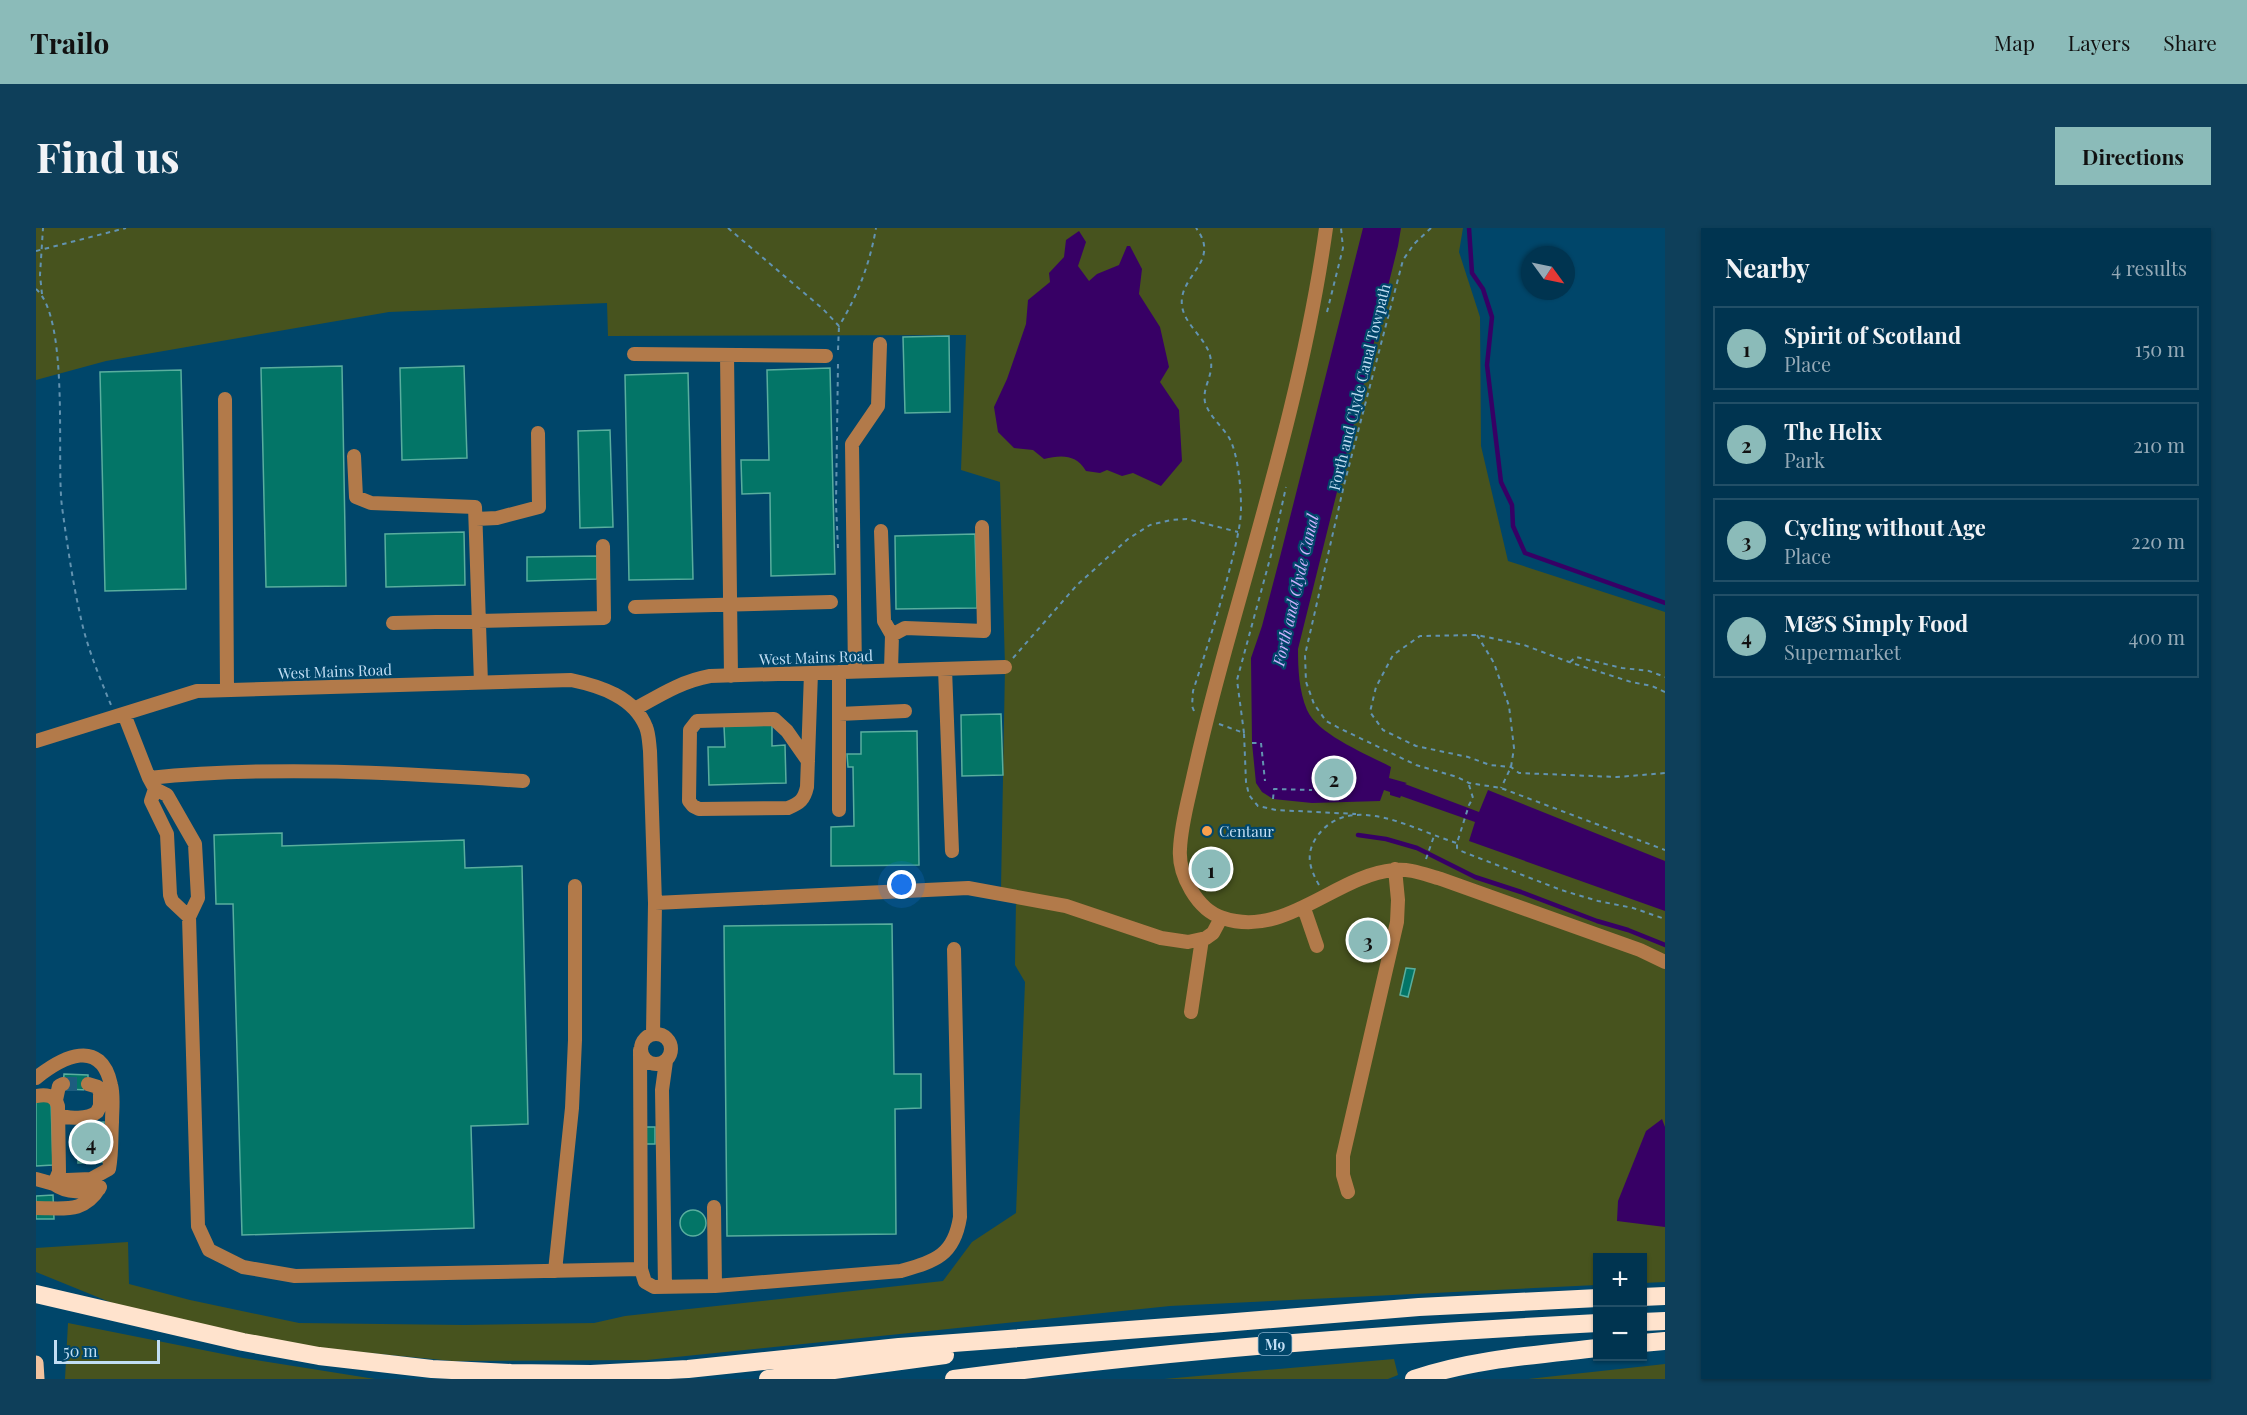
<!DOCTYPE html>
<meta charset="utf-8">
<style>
:root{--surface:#003450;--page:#0e3f5a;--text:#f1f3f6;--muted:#95aab7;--line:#224f67;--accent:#8bbbb9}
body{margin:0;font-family:"Playfair Display",serif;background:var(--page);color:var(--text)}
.controls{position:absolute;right:18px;bottom:18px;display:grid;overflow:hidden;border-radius:0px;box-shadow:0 2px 4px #0004}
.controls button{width:54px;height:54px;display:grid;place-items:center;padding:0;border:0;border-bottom:2px solid var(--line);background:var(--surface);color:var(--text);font:30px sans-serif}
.compass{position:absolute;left:1485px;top:18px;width:54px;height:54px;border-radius:50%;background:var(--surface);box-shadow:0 2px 4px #0004;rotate:123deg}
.scale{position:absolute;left:18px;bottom:15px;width:106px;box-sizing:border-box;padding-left:6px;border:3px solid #c1def4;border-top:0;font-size:16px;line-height:21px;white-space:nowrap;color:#c1def4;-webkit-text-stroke:4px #00466a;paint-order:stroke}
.you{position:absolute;left:866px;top:657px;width:21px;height:21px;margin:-15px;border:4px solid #fff;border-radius:50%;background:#1a73e8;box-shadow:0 0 0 9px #1a73e833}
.badge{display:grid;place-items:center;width:39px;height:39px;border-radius:50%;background:var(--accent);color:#111;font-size:20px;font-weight:700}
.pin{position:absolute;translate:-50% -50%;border:3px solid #fff;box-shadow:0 2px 6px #0006}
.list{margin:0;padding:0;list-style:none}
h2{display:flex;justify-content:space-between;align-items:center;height:78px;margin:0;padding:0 24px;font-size:26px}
h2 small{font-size:20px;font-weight:400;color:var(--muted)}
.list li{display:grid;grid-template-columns:39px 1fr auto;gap:18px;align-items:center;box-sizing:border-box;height:84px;margin:0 12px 12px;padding:0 12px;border:2px solid var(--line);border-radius:0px}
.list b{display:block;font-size:22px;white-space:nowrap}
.list p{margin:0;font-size:20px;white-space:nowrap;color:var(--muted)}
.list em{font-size:20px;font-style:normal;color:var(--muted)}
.map{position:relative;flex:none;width:1629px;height:1151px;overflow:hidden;border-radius:0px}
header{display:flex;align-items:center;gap:36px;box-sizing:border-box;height:84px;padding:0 30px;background:var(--accent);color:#111}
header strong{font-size:28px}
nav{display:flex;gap:33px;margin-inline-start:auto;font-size:21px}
.intro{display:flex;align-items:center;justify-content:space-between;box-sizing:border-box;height:144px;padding:0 36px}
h1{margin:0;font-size:42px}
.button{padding:15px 27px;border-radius:0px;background:var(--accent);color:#111;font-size:21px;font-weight:700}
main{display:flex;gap:36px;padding:0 36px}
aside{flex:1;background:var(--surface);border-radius:0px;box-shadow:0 2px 4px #0004}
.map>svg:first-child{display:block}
.green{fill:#47531e}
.water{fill:#370065}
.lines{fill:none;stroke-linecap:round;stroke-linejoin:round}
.stream{stroke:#370065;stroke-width:4.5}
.building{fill:#037567;stroke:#59ae9e;stroke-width:1.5}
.minor-tunnel{stroke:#1d5d7f;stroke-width:14;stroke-dasharray:14 7;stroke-linecap:butt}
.path{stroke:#6293b0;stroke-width:2;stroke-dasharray:4.5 4.5;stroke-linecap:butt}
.minor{stroke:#b27a4a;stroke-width:14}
.major{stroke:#f1c39f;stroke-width:15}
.highway{stroke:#ffe3cd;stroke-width:18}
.poi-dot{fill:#f99f4d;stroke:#00466a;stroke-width:2}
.labels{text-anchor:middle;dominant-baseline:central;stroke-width:4.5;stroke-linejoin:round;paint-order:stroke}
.shield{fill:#00466a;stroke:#87b0cb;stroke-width:1.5}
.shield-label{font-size:14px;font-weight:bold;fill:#c1def4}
.street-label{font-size:15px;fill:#c1def4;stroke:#00466a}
.poi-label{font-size:15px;fill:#c1def4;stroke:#00466a;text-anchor:start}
.water-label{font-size:16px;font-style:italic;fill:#cdb2fe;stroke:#00466a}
</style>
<header>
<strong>Trailo</strong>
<nav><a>Map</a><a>Layers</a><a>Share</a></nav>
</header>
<div class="intro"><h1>Find us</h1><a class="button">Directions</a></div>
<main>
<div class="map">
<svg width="1629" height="1151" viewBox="0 0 1629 1151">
<rect width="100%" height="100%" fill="#00466a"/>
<path class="green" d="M0 0H1427L1423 24 1444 89 1445 218 1472 333 1629 384V1054L1607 1055 1606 1030H1562L1561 1057 1134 1078 611 1132 417 1133 281 1120 210 1106 86 1079 0 1044V1020L92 1014 93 1056 154 1072 263 1095 428 1097 558 1095 589 1088 907 1053 936 1014 980 985 989 754 979 737 980 672 965 661 969 439 964 254 925 242 930 107 572 108 571 75 353 84 70 133 0 152Z
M32 1095 207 1130 339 1151H29Z
M1358 1131 1362 1147 1352 1151H1128Z
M1629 1136V1151H1492Z"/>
<path class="water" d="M1327 0H1365L1362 18 1262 421C1262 441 1263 463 1271 482 1282 507 1331 526 1355 539L1353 550 1371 555 1369 556 1443 584 1452 562 1629 633V683L1433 613 1439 594 1365 568 1364 570 1354 567V564L1348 562 1344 573 1276 575 1237 571 1226 564 1220 555 1216 515 1215 430 1226 398 1245 325Z
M1043 3 1050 14 1042 38 1053 53 1061 46 1083 37 1091 18H1094L1106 41 1103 66 1124 99 1133 139 1124 154 1143 182 1146 233 1125 258 1097 245 1086 248 1071 242 1064 245 1050 243C1040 226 1025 227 1008 231L997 222 978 220 962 204 958 179 971 151 990 96 992 72 1014 54 1013 45 1028 29 1030 12Z
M1626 891 1629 899V999L1581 993 1582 973 1610 903Z"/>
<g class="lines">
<path class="stream" d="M1433 0 1436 45 1447 61 1456 89 1451 137 1465 254 1476 277 1477 298 1489 325 1629 375
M1322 607 1350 611 1381 620 1439 649 1485 664 1561 693 1592 702 1629 717"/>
</g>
<path class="building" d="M913 108 914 184 869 185 867 109Z
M306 138 310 358 230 359 225 140Z
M428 138 431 230 366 232 364 140Z
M794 140 799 346 735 348 734 265 706 266 705 232H733L731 142Z
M145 142 150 361 69 363 64 144Z
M652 145 657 351 593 352 589 147Z
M574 202 577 299 544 300 542 203Z
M428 304 429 357 350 359 349 306Z
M939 306 941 380 860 381 859 308Z
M561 328V351L491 353V329Z
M965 486 967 547 926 548 925 487Z
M736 497V518L749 517 750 555 673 557 672 519H689L688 498Z
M881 503 883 637 795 638V599L818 598 817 539H812L811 526H825V504Z
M246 605V618L428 612 429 640 486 638 492 896 435 898 438 1000 206 1007 197 676H180L178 607Z
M856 696 858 846H885V880L859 881 860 1006 691 1008 688 698Z
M1329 703 1340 706 1335 720 1325 718Z
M1370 740 1379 741 1372 769 1364 767Z
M28 846 52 847V862L27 861Z
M0 873H15L17 937 0 938Z
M68 894 69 934 42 935 41 895Z
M609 899H619V916H610Z
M17 967 18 991H0V968Z
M644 995a13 13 0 1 1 26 0a13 13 0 1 1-26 0Z"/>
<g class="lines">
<path class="minor-tunnel" d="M27 856H52"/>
<path class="path" d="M692 0 787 81 803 98C822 67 834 35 840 0
M1395 0 1378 16 1367 32 1308 257 1269 427 1270 454 1278 476 1290 493 1303 500 1380 537 1421 549 1433 555 1465 560 1629 622
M0 23 90 0
M0 61C34 91 20 231 26 279 31 314 36 351 44 386 50 417 63 448 75 477
M6 66 4 47 7 0
M1291 84 1307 20 1305 0
M802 122 803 98
M802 136 800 276 802 320
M1441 407 1458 435 1473 478 1478 520 1475 539 1465 560
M977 430 1041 357 1092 311 1114 297 1135 292 1151 291 1202 304
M1534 434 1540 429 1586 440 1613 443 1629 449
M1629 464 1616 458 1595 454 1533 434 1488 417 1441 407 1384 408 1357 427 1340 459 1334 484 1347 502 1380 518 1432 529 1454 537 1475 539 1483 545 1581 549 1629 545
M1158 483 1156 478 1157 463C1171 420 1185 376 1196 332 1200 315 1205 297 1205 279 1205 260 1202 223 1192 208 1184 196 1173 188 1169 174 1166 160 1177 148 1175 134 1174 112 1149 99 1146 78 1142 47 1186 34 1160 0
M1183 496 1208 505 1210 554 1213 567 1222 578 1240 582 1320 586
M1208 505 1201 452 1235 327 1250 259
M1216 515H1225L1229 553
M1433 557 1437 570 1433 577 1421 615V620L1425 623 1525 662 1562 673 1597 680 1629 691
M1237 571 1238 561 1276 562
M1390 631 1398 608
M1283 657C1274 641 1269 627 1280 610 1313 561 1379 603 1421 615"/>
<path class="minor" d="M1290 0C1271 137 1232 268 1195 401 1181 451 1168 500 1157 550 1152 573 1145 597 1144 621 1142 646 1161 682 1187 690 1249 711 1300 647 1358 642 1374 640 1390 647 1405 651L1604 722 1629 734
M598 126 790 128
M691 127 695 448
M189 171 191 462
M318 228 320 269 335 275 439 279 445 455
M440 291 461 290 503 279 502 205
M845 303 848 393 856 407
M599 379 795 374
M357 395 568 390 567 318
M909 441 916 623
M855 442 856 407 869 400 948 403 946 299
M819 444 816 216 842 178 844 116
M599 481C624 467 646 453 674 448L969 439
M88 486 113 550C238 537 363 545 487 553
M803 486 869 483
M0 513 161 463 535 452C564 458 598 469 610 499 613 506 613 515 614 523L619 675 617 806
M772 533 751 503 738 491 661 493 654 502 653 573 657 578 663 581 752 580C764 575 768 572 771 559L775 445
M113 550 119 561 131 567 159 616 162 670 153 689 136 673 134 667 131 606 115 573 119 561
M803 582V444
M619 675 932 660 1030 678 1125 710 1152 714 1170 710 1177 705 1185 690
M1265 680 1270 686 1281 718
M153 689 162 998 173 1022 207 1039 259 1048 605 1041 609 1054 618 1059 679 1058 865 1043C899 1033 918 1028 924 989L918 721
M1155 784 1166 711
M605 821a15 15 0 1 1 30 0a15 15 0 1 1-30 0Z
M604 822 605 1041
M0 850C26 829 65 809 75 857 78 868 76 882 76 894 75 910 76 925 73 941L55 951 31 952 18 956 0 951
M0 868C11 866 19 867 22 878L23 944 18 956C32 966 47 964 63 961
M20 872 23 858 27 856
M23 887C32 891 53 891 61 884L64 878V865L62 859 52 856
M1312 964 1307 947V928L1361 694 1362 672 1359 641
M678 979 679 1058
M0 980C28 980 48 986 64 959
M519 1043 536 880 539 812V658
M629 1059 626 862 630 833"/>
<path class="major" d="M0 1135 1 1151"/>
<path class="highway" d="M0 1066 207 1114 283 1128 396 1141 475 1145 555 1146 652 1141 863 1119 1187 1095
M1606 1069 1629 1068
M1606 1094 1629 1093
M1175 1096 1383 1079 1562 1070
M1606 1115 1629 1113
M732 1151 909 1127
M918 1151C1132 1122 1346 1106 1562 1095
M1378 1151C1437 1131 1500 1127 1562 1120"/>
</g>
<circle class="poi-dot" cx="1171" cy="603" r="6"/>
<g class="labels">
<rect class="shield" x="1222.5" y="1105" width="33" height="22" rx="4.5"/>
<g class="shield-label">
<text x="1239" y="1116">M9</text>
</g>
<g class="street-label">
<text transform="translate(1323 159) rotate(-76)">Forth and Clyde Canal Towpath</text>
<text transform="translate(780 429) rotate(-2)">West Mains Road</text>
<text transform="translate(299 443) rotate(-2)">West Mains Road</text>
</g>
<g class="poi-label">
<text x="1183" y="603">Centaur</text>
</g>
<g class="water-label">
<text transform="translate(1259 362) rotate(-77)">Forth and Clyde Canal</text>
</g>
</g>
</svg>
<div class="controls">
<button>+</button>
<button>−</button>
</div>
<svg class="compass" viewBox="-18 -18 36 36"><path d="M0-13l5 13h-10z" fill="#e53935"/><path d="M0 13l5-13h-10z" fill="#95aab7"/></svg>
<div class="scale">50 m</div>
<div class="you"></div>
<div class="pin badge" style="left:1175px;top:641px">1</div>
<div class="pin badge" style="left:1298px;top:550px">2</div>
<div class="pin badge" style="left:1332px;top:712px">3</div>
<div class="pin badge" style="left:55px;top:914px">4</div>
</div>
<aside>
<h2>Nearby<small>4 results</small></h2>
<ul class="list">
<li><span class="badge">1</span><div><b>Spirit of Scotland</b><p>Place</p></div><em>150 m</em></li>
<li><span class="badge">2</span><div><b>The Helix</b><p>Park</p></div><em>210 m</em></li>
<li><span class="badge">3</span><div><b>Cycling without Age</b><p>Place</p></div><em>220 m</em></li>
<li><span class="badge">4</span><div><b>M&amp;S Simply Food</b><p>Supermarket</p></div><em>400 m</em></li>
</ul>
</aside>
</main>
